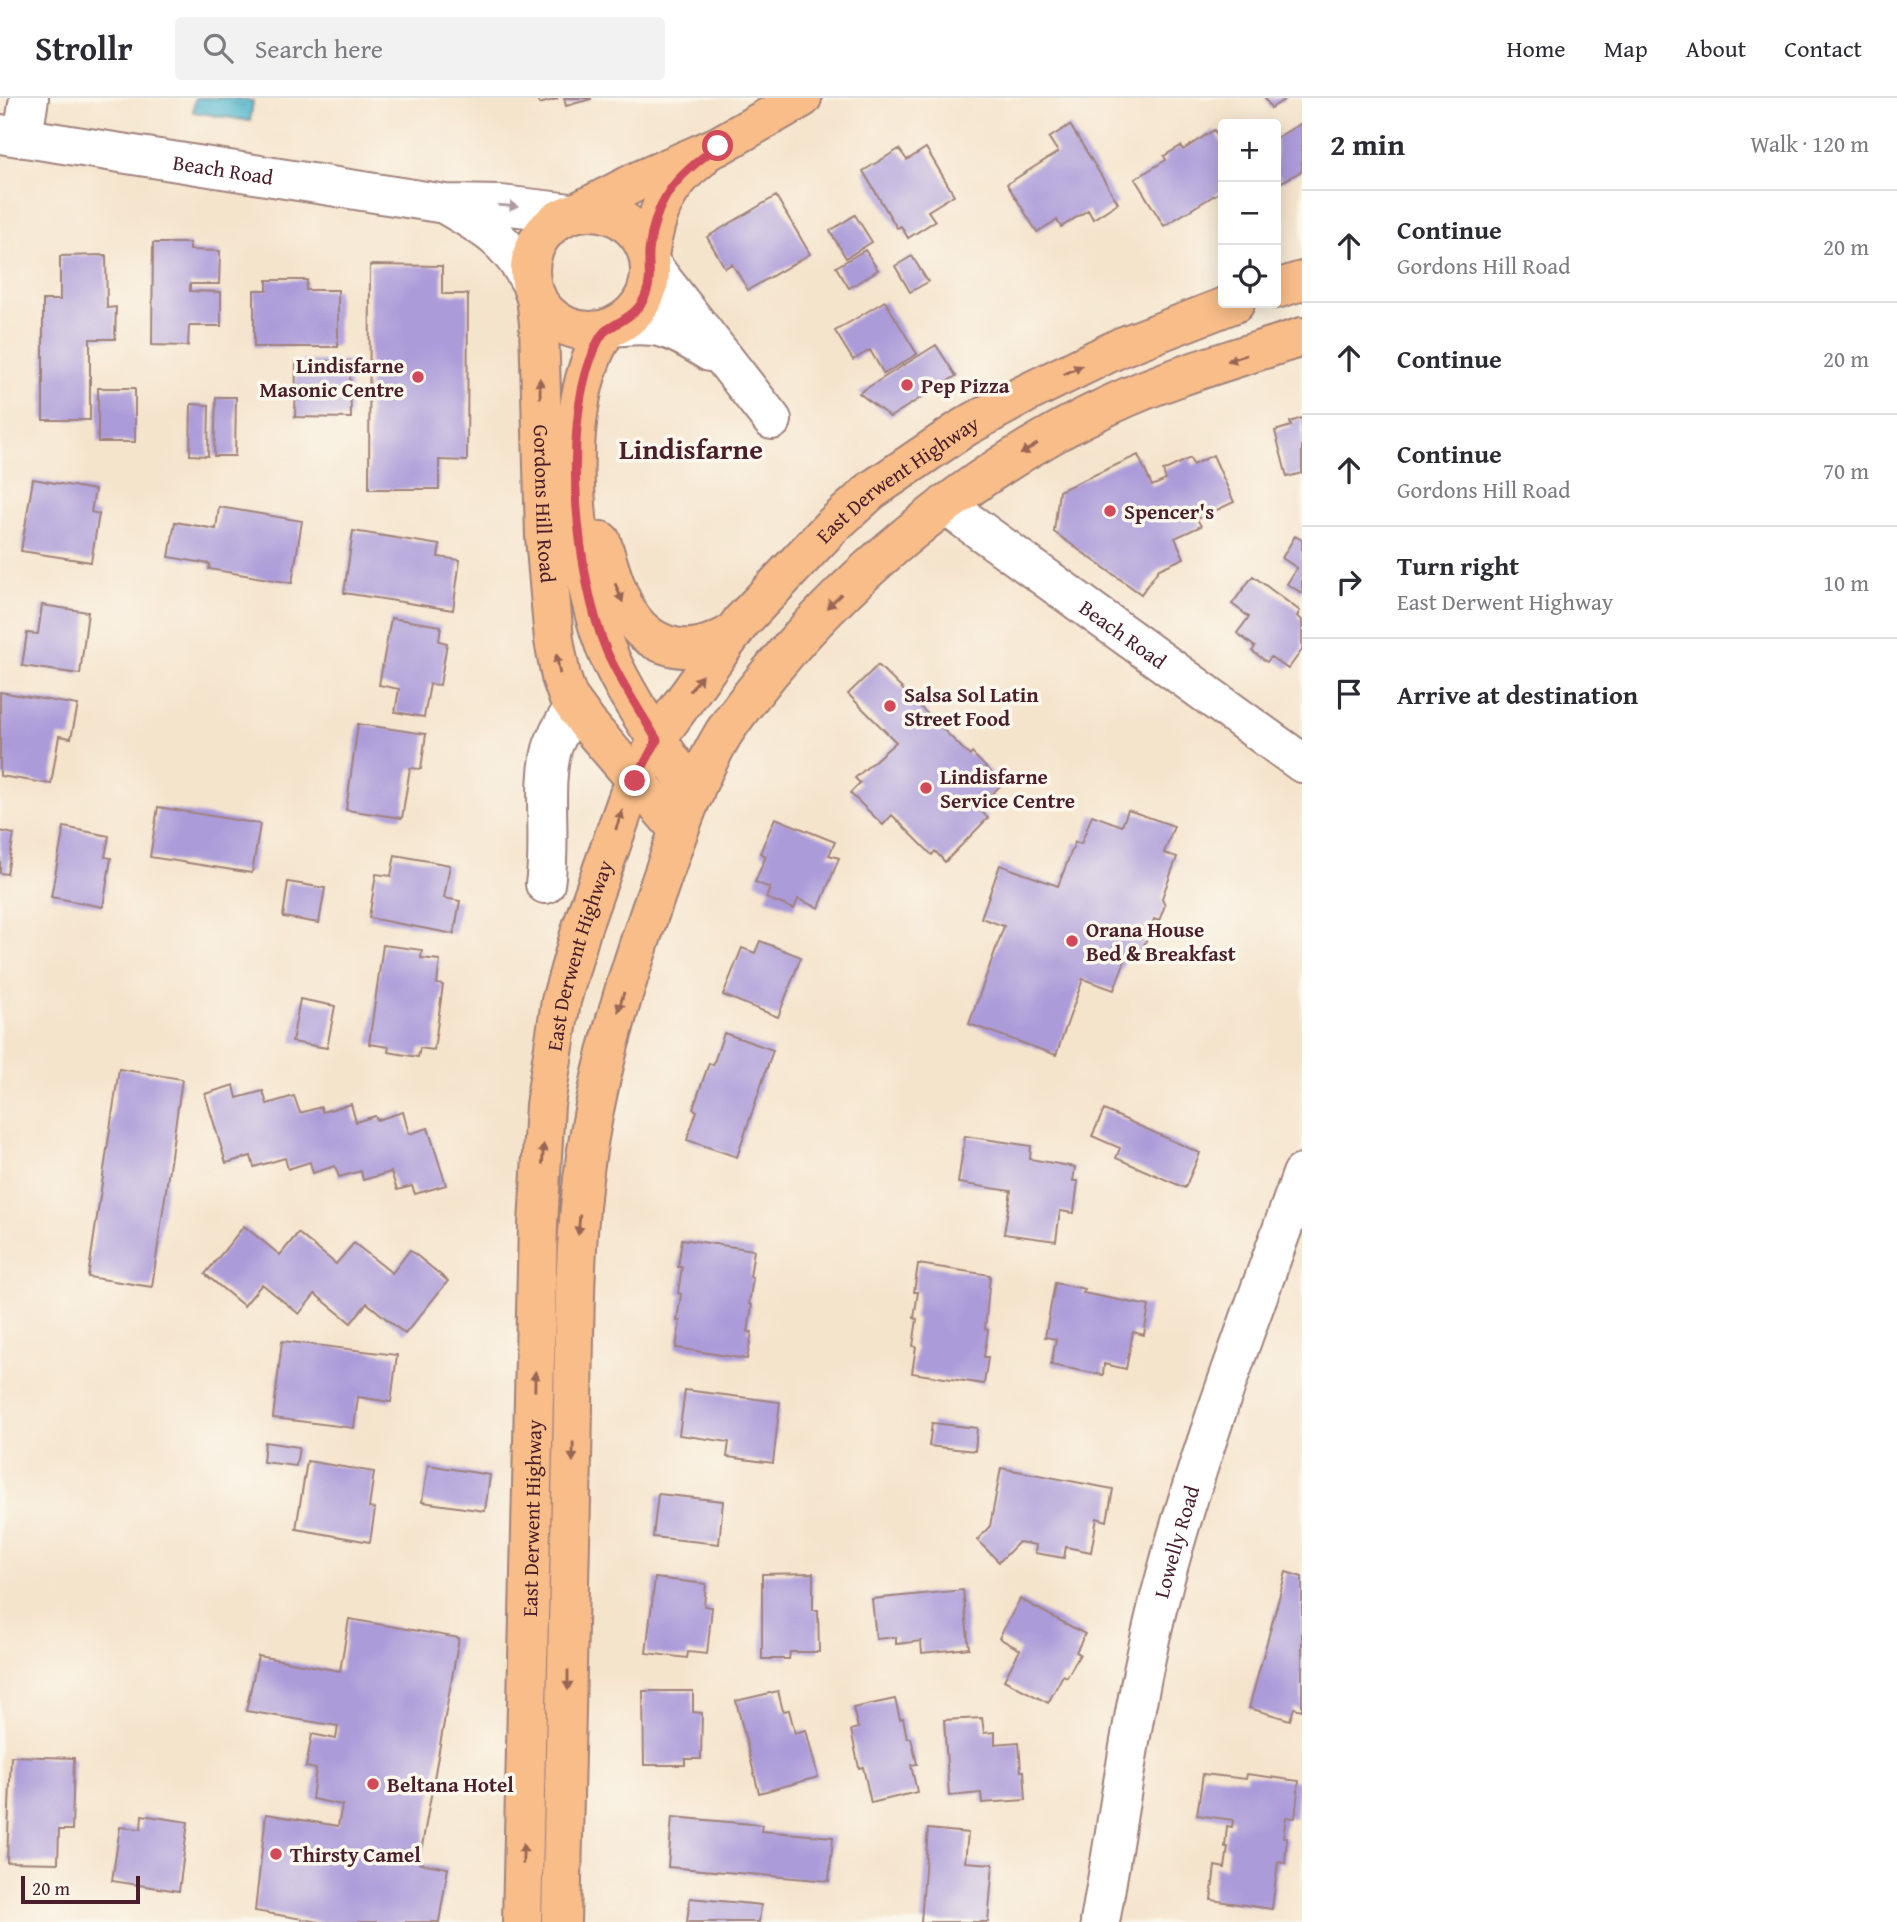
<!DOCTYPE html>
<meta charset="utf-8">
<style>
:root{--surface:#fff;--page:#f2f2f3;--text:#2b2b33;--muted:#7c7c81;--line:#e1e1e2}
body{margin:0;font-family:"Gentium Book Plus",serif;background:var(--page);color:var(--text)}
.controls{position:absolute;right:21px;top:21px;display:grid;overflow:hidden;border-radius:7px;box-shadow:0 4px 18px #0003}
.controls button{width:63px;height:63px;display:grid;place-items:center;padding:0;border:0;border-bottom:2px solid var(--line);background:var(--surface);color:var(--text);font:35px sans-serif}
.scale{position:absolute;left:21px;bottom:18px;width:119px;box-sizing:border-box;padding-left:7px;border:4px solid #4a1f2b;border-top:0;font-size:19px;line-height:24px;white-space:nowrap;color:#4a1f2b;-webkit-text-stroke:5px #fbf7ec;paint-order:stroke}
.stop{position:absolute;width:21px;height:21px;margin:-16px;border:5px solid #d1495b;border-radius:50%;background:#fff}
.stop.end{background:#d1495b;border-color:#fff;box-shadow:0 2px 7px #0008}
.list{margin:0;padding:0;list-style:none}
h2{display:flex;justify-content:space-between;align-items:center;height:91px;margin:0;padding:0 28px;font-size:30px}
h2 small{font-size:23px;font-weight:400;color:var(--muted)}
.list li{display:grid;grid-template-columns:46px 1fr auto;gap:21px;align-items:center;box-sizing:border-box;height:112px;padding:0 28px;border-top:2px solid var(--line)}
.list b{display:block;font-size:26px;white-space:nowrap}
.list p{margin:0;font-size:23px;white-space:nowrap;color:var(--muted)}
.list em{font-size:23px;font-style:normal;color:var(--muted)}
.icon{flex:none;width:38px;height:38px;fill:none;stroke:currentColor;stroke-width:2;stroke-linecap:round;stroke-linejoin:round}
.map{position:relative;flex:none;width:1302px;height:1824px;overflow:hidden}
header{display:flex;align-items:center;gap:42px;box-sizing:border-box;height:98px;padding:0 35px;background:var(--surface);border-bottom:2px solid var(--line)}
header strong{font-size:33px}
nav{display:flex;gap:38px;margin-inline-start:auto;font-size:24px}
.search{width:490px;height:63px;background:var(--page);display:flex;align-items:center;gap:18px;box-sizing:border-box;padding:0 24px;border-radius:7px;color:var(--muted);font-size:26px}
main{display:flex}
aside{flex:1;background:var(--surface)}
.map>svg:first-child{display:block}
.water{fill:url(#water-ripples);stroke:#4d6a7c;stroke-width:2}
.building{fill:#ac9bd9}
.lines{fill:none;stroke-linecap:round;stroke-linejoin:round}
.minor-casing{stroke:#a0827c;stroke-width:42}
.major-casing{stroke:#a0827c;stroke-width:42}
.minor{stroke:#fff;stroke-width:38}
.major{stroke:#f8bd89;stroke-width:38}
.oneway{fill:#ae9aa0}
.oneway2{fill:#986655}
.route{stroke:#d1495b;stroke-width:9}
.poi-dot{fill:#d1495b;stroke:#fbf7ec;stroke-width:2.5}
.labels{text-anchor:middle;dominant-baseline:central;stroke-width:7;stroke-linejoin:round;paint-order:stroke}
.street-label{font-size:21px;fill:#4a1f2b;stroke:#fbf7ec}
.poi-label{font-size:21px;font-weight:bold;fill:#4a1f2b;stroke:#fbf7ec;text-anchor:start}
.district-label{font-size:28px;font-weight:bold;fill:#4a1f2b;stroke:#fbf7ec}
</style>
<header>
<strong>Strollr</strong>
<div class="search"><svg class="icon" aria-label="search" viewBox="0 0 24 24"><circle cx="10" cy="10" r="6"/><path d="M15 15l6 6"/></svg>Search here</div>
<nav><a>Home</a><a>Map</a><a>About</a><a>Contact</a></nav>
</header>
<main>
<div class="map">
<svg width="1302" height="1824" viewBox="0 0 1302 1824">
<defs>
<pattern id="water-ripples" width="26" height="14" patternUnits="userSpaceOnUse" patternTransform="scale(1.75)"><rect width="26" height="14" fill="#50b6ce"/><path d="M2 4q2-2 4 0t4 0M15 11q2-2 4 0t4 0" fill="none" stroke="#4493a7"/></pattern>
</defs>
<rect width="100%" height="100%" fill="#fbf7ec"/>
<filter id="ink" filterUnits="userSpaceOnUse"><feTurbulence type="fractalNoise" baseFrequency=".0143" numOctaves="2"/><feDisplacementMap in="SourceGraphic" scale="14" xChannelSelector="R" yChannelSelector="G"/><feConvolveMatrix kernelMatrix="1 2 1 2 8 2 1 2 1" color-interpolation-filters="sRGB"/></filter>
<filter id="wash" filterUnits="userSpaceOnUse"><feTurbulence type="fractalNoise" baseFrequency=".00686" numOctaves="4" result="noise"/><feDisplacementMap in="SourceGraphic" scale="28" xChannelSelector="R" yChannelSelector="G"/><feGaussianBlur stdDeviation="1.57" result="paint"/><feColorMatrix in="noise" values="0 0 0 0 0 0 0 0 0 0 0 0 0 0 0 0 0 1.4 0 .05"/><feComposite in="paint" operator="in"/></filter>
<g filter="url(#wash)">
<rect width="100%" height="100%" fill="#f5e4cc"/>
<path class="water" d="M195 0H232L253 3 250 23 193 14Z"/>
<g id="blocks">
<path class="building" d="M537 0H557V1L539 6Z
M564 0H591V1L566 8Z
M1265 0H1287L1271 10Z
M1302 25V73L1282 84 1276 73V40Z
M1070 27 1118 105 1093 121 1088 112 1061 129 1057 122 1037 134 1007 86 1058 54 1049 40Z
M1214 32 1223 47V92L1164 128 1135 81 1166 62 1164 58 1181 48 1183 52Z
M926 50 954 97 928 113 935 123 908 140 901 128 897 130 863 73 899 51 907 62Z
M776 98 810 156 748 192 732 166 725 170 707 139Z
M855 117 872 144 846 160 830 133Z
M153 145H190V152L220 153 219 186H190V193L221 194V228H189L188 248 152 247Z
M865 152 878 172 849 190 836 169Z
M106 157 107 210 116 209 115 241H90V322H43V202H60V158Z
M912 158 928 184 910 194 895 168Z
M370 167 442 168V196H468L467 363 439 362V391H369Z
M267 182H307L306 192H338V249H254V192H267Z
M885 203 917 256 884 276 870 252 853 262 835 233Z
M936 247 956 278 890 319 859 295Z
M296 263H350L351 320 295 319Z
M98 290H135V344H98Z
M216 299H236L235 358H214Z
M191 306 209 307 208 358 190 357Z
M1302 320V375L1287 379 1275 333 1291 328 1290 324Z
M1138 357 1152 388 1166 382 1163 373 1190 360 1193 367 1213 357 1234 404 1197 421 1201 428 1175 440 1184 460 1159 471 1141 496 1054 434 1059 393Z
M33 381 95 392 91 414 99 416 91 464 21 453Z
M219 409 302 423 292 485 209 471 210 466 169 459 175 424 216 431Z
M353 433 440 447 438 459 460 462 453 512 344 495Z
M1295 438 1302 442V495L1287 486 1297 470 1282 460Z
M1253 478 1300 513 1297 518 1302 522V552L1288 571 1271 559 1267 564 1252 553 1255 549 1237 535 1249 519 1232 506Z
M42 507 88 514 80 576 22 568 27 535 38 536Z
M391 520 441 528 439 543 447 545 440 587 430 586 424 619 395 614 399 591 379 587Z
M878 567 970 658 972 655 1002 686 978 710 988 720 945 764 935 753 932 757 892 717 883 727 850 695 860 685 855 680 896 644 848 596Z
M0 594 78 607 71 640 59 638 51 686 0 678Z
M358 626 426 636 421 671 410 670 402 720 346 712Z
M158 709 260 726 252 775 150 759Z
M1128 712 1174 728 1164 755 1177 759 1162 800 1165 807 1159 823 1154 821 1139 861 1127 857 1114 892 1083 881 1056 957 969 926 1004 828 981 820 1000 767 1058 788 1075 744 1081 746 1092 717 1122 728Z
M775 720 835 744 829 757 839 760 819 810 798 801 794 811 766 800 770 790 755 784 766 758 760 755Z
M64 729 109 738 105 759 111 760 103 809 51 799Z
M0 733 14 736 7 776 0 775Z
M395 757 450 767 444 800 460 803 454 836 369 820 376 776 391 778Z
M288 784 325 790 319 825 283 819Z
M760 843 801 859 778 919 723 897 742 850 755 855Z
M383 847 422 852 421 860 440 862 437 886 443 887 434 952 420 950 418 959 388 954 389 949 369 946Z
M300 901 335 908 327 950 292 944Z
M724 935 773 952 737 1059 687 1042 697 1013 693 1011 709 965 713 967Z
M119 971 182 981 152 1189 88 1179Z
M234 987 237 1000 263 993 267 1006 294 998 300 1015 321 1009 322 1014 351 1006 356 1024 375 1018 377 1022 403 1014 409 1036 428 1030 446 1087 415 1096 412 1088 397 1092 391 1074 363 1082 361 1073 339 1079 335 1068 313 1075 310 1064 288 1071 285 1060 254 1069 251 1058 226 1065 205 996Z
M1104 1012 1200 1055 1185 1090 1116 1060 1120 1050 1092 1038Z
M965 1038 1031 1048 1030 1061 1075 1069 1073 1083H1078L1074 1115 1060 1113 1056 1143 1004 1136 1011 1093 958 1085Z
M244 1128 280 1157 298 1135 336 1166 354 1145 392 1175 410 1152 448 1183 405 1236 367 1205 351 1225 315 1196 299 1216 262 1186 244 1208 205 1176Z
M682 1141 754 1152 750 1179 753 1180 749 1206 752 1207 748 1234H752L747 1261 676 1250 680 1223H677L681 1196 678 1195 682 1169H678Z
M918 1166 990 1177 985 1231 988 1232 984 1259H988L984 1286 912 1275 916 1249 913 1248 917 1221 914 1220 918 1194H914Z
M1055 1185 1085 1191 1083 1195 1149 1208 1144 1237 1133 1234 1126 1271 1104 1266 1103 1277 1051 1267 1056 1241 1045 1239Z
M282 1243 397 1257 391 1304 358 1299 354 1330 273 1320Z
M685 1292 780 1304 773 1365 727 1359 729 1344 679 1337Z
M932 1325 977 1330 975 1353 929 1348Z
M265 1344 299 1349 296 1368 263 1364Z
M307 1363 374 1374 369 1410 375 1411 370 1444 296 1431Z
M428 1367 490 1377 485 1413 422 1404Z
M1001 1370 1113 1391 1107 1423 1097 1420 1091 1454 1066 1449 1064 1460 1035 1455 1036 1447 1019 1444 999 1464 977 1442 990 1428Z
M658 1396 723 1403 719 1446 653 1439Z
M1286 1474 1302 1479V1612L1294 1610 1290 1622 1249 1610Z
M813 1475V1512H818L819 1554H790L789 1561H762V1476Z
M655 1480 706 1486 704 1508 712 1509 707 1556 688 1554 687 1560 646 1555Z
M963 1492 969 1550 922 1555 921 1543 896 1546V1539L876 1541 872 1501Z
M1020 1501 1085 1536 1076 1554 1080 1556 1067 1579 1063 1577 1048 1605 1004 1582 1020 1552 999 1540Z
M349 1521 459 1540 419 1765 448 1770 439 1824H320L255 1813 266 1716 338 1728 342 1707 312 1701 316 1671 306 1669 312 1636 336 1641 338 1628 246 1613 258 1558 340 1573Z
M643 1593H693V1614L702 1615 701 1661H685V1667H644Z
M778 1593 783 1613 789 1612 795 1635 806 1632 818 1679 759 1695 736 1603Z
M895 1601 900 1621 903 1620 907 1640H911L917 1666 911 1667 917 1694 871 1705 863 1669 859 1670 851 1632 858 1630 853 1610Z
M982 1620 984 1635 995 1634V1646L1019 1644 1021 1673H1024L1026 1702 982 1705 981 1695 949 1698 944 1622Z
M11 1658 74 1660 72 1732H59L58 1765 7 1764Z
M1203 1676 1246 1681 1247 1676 1299 1683 1295 1720 1286 1719 1283 1739H1287L1285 1765 1278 1764 1272 1811 1211 1802 1215 1768 1225 1770 1228 1749H1225L1227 1728 1232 1729 1233 1722 1197 1717Z
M142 1717 188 1724 179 1793 112 1783 120 1729 141 1731Z
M672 1719 762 1727 761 1733 833 1739 829 1783 668 1769Z
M928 1731 968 1735 965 1764 993 1766 988 1824H921Z
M690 1800 761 1807 759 1824H687Z"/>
</g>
</g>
<g filter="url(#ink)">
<use href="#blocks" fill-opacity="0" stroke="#a0827c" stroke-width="2"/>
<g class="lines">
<g class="minor-casing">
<g id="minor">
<path id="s1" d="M0 36 445 106 501 107 571 115"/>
<path d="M23 39 29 0"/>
<path d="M446 107C488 131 507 142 531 185"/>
<path d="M651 167 772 322"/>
<path d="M613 229C659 223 671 230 710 254"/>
<path id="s2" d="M945 407 1302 665"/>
<path d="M545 786C552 743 541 686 553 648 558 634 567 621 574 609"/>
<path id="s3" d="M1100 1824C1120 1711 1134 1595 1164 1484 1201 1346 1254 1211 1302 1076"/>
</g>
</g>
<g class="major-casing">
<g id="major">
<circle cx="590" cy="173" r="60"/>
<path d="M579 113 638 83 718 48 802 0"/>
<path d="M649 158C656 116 664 88 700 61"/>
<path d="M1276 191 1302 183"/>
<path id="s4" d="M536 198 539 226 545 439 554 542 561 579 568 599 587 625 679 732"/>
<path d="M607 231C555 306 574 469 606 551 626 601 664 650 694 696"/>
<path d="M601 443C614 482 623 533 667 547 691 555 712 547 733 535"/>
<path id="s5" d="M522 1824 538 1126 545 1007 561 903 582 829 628 699 663 632 741 524 831 429 872 392 965 329 1025 296 1121 249 1235 205"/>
<path d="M561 1824C566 1669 569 1514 572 1359 575 1253 571 1144 589 1040 603 956 628 876 656 797 675 743 693 686 723 636 737 614 754 594 770 574 858 467 984 365 1110 307 1171 278 1238 260 1302 239"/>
</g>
</g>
<use href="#minor" class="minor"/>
<use href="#major" class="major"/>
</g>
<defs><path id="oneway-solid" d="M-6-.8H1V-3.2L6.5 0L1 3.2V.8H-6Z" transform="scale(1.75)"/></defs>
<use class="oneway" href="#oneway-solid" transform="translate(508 108) rotate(5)"/>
<g class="oneway2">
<use href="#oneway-solid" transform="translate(1237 260) rotate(162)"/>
<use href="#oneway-solid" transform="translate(1073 272) rotate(-26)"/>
<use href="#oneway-solid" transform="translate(540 290) rotate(-91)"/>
<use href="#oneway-solid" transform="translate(1029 351) rotate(148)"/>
<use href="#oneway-solid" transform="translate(619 495) rotate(68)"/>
<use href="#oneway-solid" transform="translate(834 503) rotate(136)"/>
<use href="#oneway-solid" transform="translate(558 566) rotate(-100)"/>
<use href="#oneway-solid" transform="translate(696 585) rotate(-53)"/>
<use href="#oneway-solid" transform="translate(619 722) rotate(-71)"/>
<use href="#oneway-solid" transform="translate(621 904) rotate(107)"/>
<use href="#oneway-solid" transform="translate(543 1056) rotate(-87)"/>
<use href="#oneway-solid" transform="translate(579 1127) rotate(95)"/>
<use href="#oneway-solid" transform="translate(535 1283) rotate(-89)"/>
<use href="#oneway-solid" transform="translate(573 1354) rotate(91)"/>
<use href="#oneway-solid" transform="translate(568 1582) rotate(90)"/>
<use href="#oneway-solid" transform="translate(523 1756) rotate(-89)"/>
</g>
</g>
<g class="lines" filter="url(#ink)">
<path class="route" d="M635 683 657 642C640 613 621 585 607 554 576 480 562 332 592 258 595 249 601 235 608 231 624 221 639 215 646 196 652 182 648 169 649 154 655 100 676 78 718 48"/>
</g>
<g class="poi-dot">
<circle cx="418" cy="279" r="7"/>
<circle cx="907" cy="287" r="7"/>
<circle cx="1110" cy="413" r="7"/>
<circle cx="890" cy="608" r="7"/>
<circle cx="926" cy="690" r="7"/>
<circle cx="1072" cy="843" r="7"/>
<circle cx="373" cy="1686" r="7"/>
<circle cx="276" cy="1756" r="7"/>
</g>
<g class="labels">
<g class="street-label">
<text stroke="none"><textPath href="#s1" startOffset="226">Beach Road</textPath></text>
<text stroke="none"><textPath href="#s5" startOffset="1559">East Derwent Highway</textPath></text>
<text stroke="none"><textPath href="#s4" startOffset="208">Gordons Hill Road</textPath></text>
<text stroke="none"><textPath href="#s2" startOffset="220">Beach Road</textPath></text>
<text stroke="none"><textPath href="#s5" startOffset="971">East Derwent Highway</textPath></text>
<text stroke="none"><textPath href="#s5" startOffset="404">East Derwent Highway</textPath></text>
<text stroke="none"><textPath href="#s3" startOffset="388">Lowelly Road</textPath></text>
</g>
<g class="poi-label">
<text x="404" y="267" text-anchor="end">Lindisfarne<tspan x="404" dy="24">Masonic Centre</tspan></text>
<text x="921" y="287">Pep Pizza</text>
<text x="1124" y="413">Spencer's</text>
<text x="904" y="596">Salsa Sol Latin<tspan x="904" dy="24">Street Food</tspan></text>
<text x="940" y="678">Lindisfarne<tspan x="940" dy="24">Service Centre</tspan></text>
<text x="1086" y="831">Orana House<tspan x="1086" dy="24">Bed &amp; Breakfast</tspan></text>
<text x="387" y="1686">Beltana Hotel</text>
<text x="290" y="1756">Thirsty Camel</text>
</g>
<g class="district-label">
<text x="691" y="350">Lindisfarne</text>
</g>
</g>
</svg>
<div class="controls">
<button>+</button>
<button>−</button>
<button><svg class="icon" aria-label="locate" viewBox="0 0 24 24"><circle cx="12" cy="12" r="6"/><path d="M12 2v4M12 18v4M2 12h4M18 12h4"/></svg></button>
</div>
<div class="scale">20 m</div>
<div class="stop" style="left:718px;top:48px"></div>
<div class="stop end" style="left:635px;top:683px"></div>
</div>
<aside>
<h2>2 min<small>Walk · 120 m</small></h2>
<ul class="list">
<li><svg class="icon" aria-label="ahead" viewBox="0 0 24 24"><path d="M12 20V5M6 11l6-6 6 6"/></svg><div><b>Continue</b><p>Gordons Hill Road</p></div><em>20 m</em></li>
<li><svg class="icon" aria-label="ahead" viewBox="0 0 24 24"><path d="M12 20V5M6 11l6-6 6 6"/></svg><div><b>Continue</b></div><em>20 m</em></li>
<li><svg class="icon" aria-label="ahead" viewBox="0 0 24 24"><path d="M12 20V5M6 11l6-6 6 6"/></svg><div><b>Continue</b><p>Gordons Hill Road</p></div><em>70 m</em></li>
<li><svg class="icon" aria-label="right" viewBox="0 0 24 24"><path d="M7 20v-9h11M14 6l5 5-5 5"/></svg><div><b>Turn right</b><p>East Derwent Highway</p></div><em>10 m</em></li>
<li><svg class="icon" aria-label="arrive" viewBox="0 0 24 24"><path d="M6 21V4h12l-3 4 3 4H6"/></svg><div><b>Arrive at destination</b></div></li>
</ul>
</aside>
</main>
